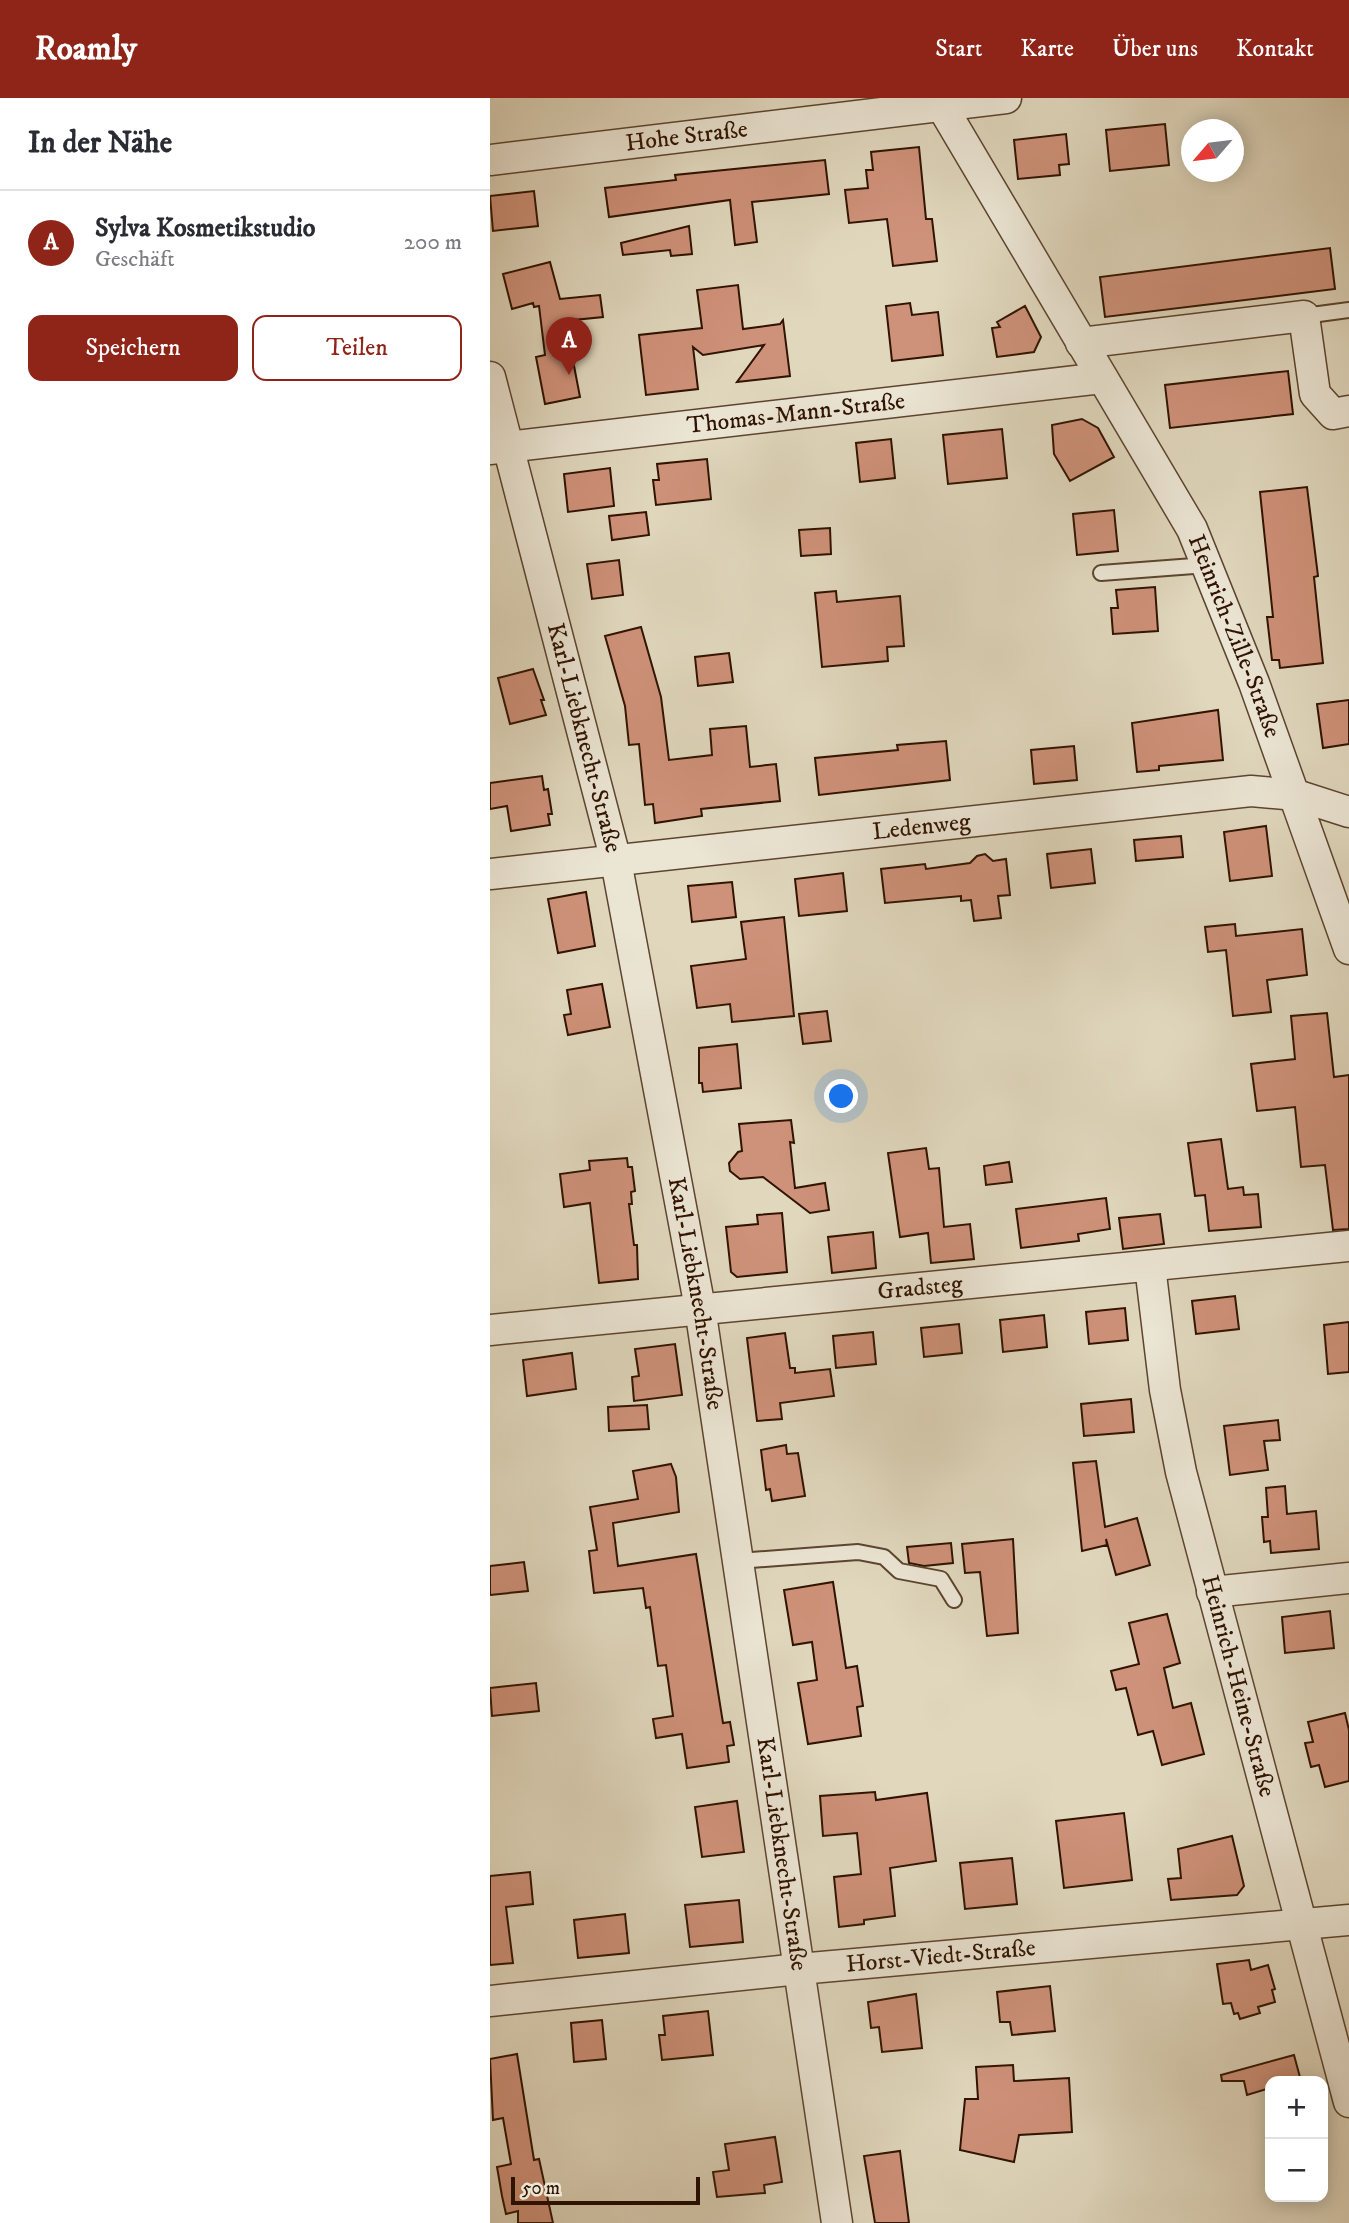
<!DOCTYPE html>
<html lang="de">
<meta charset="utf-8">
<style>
:root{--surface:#fff;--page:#f7f7f7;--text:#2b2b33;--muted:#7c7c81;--line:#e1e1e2;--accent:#8f2418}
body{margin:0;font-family:"IM FELL DW Pica",serif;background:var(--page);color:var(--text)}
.controls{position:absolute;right:21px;bottom:21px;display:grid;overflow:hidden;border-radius:14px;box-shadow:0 4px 18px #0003}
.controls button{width:63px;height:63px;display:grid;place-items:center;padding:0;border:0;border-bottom:2px solid var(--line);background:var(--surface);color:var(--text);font:35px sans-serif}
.compass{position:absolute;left:691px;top:21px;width:63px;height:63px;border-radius:50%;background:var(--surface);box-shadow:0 4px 18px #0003;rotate:242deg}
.scale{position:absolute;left:21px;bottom:18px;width:189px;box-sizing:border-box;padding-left:7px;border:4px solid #301300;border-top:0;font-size:19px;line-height:24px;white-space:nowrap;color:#301300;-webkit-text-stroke:5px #ebe5d4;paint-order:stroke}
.you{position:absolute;left:352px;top:999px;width:24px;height:24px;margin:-18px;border:5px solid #fff;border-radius:50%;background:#1a73e8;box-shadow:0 0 0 10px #1a73e833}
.badge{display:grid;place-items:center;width:46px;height:46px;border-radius:50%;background:var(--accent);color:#fff;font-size:23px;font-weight:700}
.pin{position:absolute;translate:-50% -58px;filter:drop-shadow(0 2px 4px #0008)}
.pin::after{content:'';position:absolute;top:37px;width:24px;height:21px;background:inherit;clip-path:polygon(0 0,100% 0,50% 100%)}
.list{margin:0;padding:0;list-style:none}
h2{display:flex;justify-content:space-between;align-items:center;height:91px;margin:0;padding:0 28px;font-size:30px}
h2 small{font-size:23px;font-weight:400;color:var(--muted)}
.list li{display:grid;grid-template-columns:46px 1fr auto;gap:21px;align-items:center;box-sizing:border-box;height:105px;padding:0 28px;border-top:2px solid var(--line)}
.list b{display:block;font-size:26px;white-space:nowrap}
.list p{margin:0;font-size:23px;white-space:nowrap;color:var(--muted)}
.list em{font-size:23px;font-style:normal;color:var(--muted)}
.actions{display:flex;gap:14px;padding:21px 28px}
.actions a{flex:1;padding:16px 0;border:2px solid var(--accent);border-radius:14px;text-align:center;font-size:24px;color:var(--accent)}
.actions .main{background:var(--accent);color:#fff}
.map{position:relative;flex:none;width:859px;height:2125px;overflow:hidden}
header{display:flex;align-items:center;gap:42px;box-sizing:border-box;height:98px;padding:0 35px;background:var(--accent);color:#fff}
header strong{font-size:33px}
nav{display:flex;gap:38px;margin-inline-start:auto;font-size:24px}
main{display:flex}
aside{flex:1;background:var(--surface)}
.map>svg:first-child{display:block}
.building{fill:#ce9179;stroke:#301300;stroke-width:2}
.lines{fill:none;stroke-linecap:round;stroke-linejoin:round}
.lane-casing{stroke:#5c442f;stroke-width:18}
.street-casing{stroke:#5c442f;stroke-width:33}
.lane{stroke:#ebe5d4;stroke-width:14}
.street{stroke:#ebe5d4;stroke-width:30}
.labels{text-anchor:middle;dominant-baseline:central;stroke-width:5;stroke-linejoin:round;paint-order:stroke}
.street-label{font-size:24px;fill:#301300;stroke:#ebe5d4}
</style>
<header>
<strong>Roamly</strong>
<nav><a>Start</a><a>Karte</a><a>Über uns</a><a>Kontakt</a></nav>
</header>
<main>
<aside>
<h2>In der Nähe<small></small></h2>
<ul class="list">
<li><span class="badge">A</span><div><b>Sylva Kosmetikstudio</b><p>Geschäft</p></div><em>200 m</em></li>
</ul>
<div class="actions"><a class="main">Speichern</a><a>Teilen</a></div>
</aside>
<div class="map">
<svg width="859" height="2125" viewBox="0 0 859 2125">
<rect width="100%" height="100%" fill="#e0d7bd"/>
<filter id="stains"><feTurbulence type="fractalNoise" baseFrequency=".00286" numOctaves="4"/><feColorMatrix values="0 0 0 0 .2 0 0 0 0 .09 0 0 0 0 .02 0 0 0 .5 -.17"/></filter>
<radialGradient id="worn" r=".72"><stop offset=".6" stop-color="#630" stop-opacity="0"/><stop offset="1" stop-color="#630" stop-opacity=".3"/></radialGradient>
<path class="building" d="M675 26 679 67 620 73 616 32Z
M576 36 579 66 569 67 570 77 528 81 524 42Z
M429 49 436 121H442L447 163 403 168 397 121 359 125 355 92 378 90 376 72H383L381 54Z
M335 62 339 96 262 104 267 144 245 147 240 102 119 119 115 90 186 82 185 77Z
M44 93 48 128 3 133 0 98Z
M199 128 202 156 181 158 180 152 133 157 131 145Z
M840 150 845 191 615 219 610 179Z
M60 164 70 201 110 197 113 219 84 222 87 246 80 247 90 299 55 306 46 259 55 257 49 208 44 209 43 205 22 211 13 176Z
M248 187 253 231 290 226 293 222 300 278 247 284 274 247 213 257 203 249 208 291 156 297 149 237 212 230 207 192Z
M420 205 422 217 448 214 453 257 402 263 396 208Z
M535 208 551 239 544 254 507 259 502 230 510 229 507 224Z
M798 273 803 316 680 330 675 287Z
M592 321 608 330 624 359 580 383 564 356 562 327Z
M512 331 517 380 458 386 453 337Z
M401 341 405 380 370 384 366 345Z
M217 361 221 401 166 407 163 382H169L167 366Z
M120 370 124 408 78 414 74 376Z
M817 389 828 478 824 479 833 565 790 570 789 562H782L777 519H783L770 394Z
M624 412 628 453 587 457 583 416Z
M156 414 159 437 122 442 119 418Z
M340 430 341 456 311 458 309 432Z
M129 462 133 497 102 501 97 466Z
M665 489 668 533 623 536 621 510H628L626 492Z
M346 493 347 504 410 498 414 548 397 549 398 563 332 569 325 495Z
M151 529 171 599 179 662 222 657 220 631 256 628 260 669 286 666 290 703 211 711 212 718 165 725 163 706 155 707 149 646 139 647 135 608 115 538Z
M239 555 243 584 208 588 205 559Z
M43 571 54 602H51L56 617 20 626 8 580Z
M859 602V646L833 650 827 606Z
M728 612 733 662 669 668V672L647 674 642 625Z
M456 643 460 682 329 697 325 660 408 652 407 647Z
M584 648 587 682 544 686 541 652Z
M52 678 54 692 58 691 62 716H58L60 727 21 733 17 708 0 711V685Z
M776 728 782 778 740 783 734 734Z
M691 738 693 759 646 763 644 742Z
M601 751 605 785 561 790 557 756Z
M495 756 503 763 516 761 520 797 508 798 511 820 484 823 481 802 471 803V798L395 805 391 771 435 766 436 771 480 765 487 758Z
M353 775 357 813 309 818 305 781Z
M242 784 246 819 202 824 198 788Z
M96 794 105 848 68 855 58 801Z
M294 819 304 918 242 924 240 906 207 910 201 868 256 861 251 824Z
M745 826 746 838 812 831 817 877 777 882 781 914 743 918 736 852 718 854 715 829Z
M112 886 120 929 78 937 74 917 81 916 77 892Z
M337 913 341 943 313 946 309 916Z
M837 915 844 979 859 977V1131L843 1132 835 1067 811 1069 805 1009 767 1013 761 966 805 961 801 918Z
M247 946 251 990 213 994 212 985H209V950Z
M301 1022 304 1045 300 1044 305 1090 335 1085 339 1112 320 1115 273 1079 250 1081 240 1073 239 1065 248 1054 252 1053 249 1026Z
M731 1041 738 1091 753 1089 754 1097 768 1096 771 1129 719 1133 715 1097 705 1098 698 1045Z
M436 1050 439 1071 449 1070 454 1129 480 1126 484 1161 441 1165 438 1135 410 1139 398 1055Z
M137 1060 138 1069H142L145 1093 141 1094 142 1106H139L144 1147H147L148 1181 109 1185 100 1105 74 1109 70 1076 100 1072 99 1063Z
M519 1064 522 1084 496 1087 494 1068Z
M616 1100 620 1131 588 1136 589 1143 531 1150 526 1111Z
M292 1115 297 1174 247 1179 241 1174 236 1129 268 1126 267 1117Z
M670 1116 674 1146 633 1151 629 1120Z
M383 1134 386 1170 342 1175 338 1139Z
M745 1198 749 1231 706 1236 702 1203Z
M635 1210 638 1242 599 1246 596 1214Z
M554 1217 557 1249 513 1254 510 1222Z
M859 1224V1274L838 1276 834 1227Z
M469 1226 472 1255 434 1259 431 1230Z
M383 1234 386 1266 346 1270 343 1238Z
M295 1235 300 1270H305V1275L340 1271 344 1298 290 1305 292 1321 267 1323 257 1240Z
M185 1246 192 1297 144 1303 142 1279 149 1278 145 1251Z
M82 1255 86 1291 37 1298 33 1262Z
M641 1301 644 1334 594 1338 591 1306Z
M157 1307 159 1331 119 1333 118 1309Z
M788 1322 790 1342 774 1343 778 1372 740 1377 734 1328Z
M296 1347 297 1356 308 1355 315 1398 282 1403 280 1391 276 1392 271 1352Z
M606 1363 615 1429 647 1420 660 1467 626 1477 616 1441 617 1447 592 1453 583 1365Z
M181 1366 186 1379 189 1414 123 1425 128 1468 206 1456 233 1625 240 1624 244 1647 237 1648 239 1664 197 1670 192 1636 166 1640 163 1621 183 1618 176 1567 168 1568 160 1509 156 1510 153 1490 104 1495 99 1453 107 1452 100 1409 148 1401 143 1373Z
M795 1388 797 1416 826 1413 829 1451 781 1455 780 1443 774 1444 772 1419H778L776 1390Z
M523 1441 528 1535 497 1538 490 1474 475 1475 472 1446Z
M461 1445 463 1465 434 1468 419 1465 417 1449Z
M34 1464 38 1493 0 1497V1468Z
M343 1484 356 1570 367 1568 373 1608 367 1609 371 1638 318 1646 308 1585 327 1582 322 1544 303 1547 294 1492Z
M840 1513 844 1550 795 1555 792 1519Z
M677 1516 690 1565 674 1570 683 1610 701 1605 714 1656 672 1667 663 1633 648 1637 636 1590 626 1592 621 1573 649 1566 639 1525Z
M46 1585 49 1613 2 1618 0 1590Z
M855 1615 859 1632V1683L835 1689 829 1667 821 1669 815 1645 823 1644 818 1624Z
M385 1694 386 1702 437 1695 446 1763 400 1770 405 1818 374 1822V1826L349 1829 344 1779 371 1776 367 1735 333 1738 330 1698Z
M247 1703 254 1754 212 1759 205 1709Z
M634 1715 642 1782 574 1790 566 1723Z
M742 1738 754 1788 747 1797 681 1802 678 1781 691 1780 688 1751Z
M522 1760 527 1806 475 1811 470 1765Z
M40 1774 43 1806 16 1809 23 1865 0 1867V1778Z
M249 1802 253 1844 200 1849 195 1807Z
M135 1816 139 1855 88 1860 84 1822Z
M759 1862 761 1872 778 1867 785 1891 782 1892 785 1904 768 1909 770 1915 750 1921 748 1915 744 1916 741 1905 733 1906 727 1866Z
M560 1888 565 1933 522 1937 520 1924H510L507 1894Z
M426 1896 432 1950 392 1954 389 1929 381 1930 378 1904Z
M218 1913 223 1957 172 1962 169 1937H175L173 1918Z
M112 1922 116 1961 84 1964 81 1925Z
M27 1956 44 2062 49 2061 63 2125H28V2113L16 2116 12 2098 7 2069 21 2066 13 2020 3 2022 0 1961Z
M804 1957 811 1983H780V1990L757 1997 754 1983H732L731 1977Z
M523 1967 524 1983 579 1980 582 2034 529 2037 524 2064 470 2052 475 2001H488L486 1969Z
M285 2039 292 2084 274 2087 275 2095 227 2099 223 2074 239 2072 235 2046Z
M410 2053 419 2125H385L374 2058Z"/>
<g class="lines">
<g class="lane-casing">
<path id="lane" d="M814 218 859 212
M611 475 717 467
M248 1463 368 1454 394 1459 409 1473 451 1481 464 1502"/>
</g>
<g class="street-casing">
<g id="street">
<path id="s1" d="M447 0 702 431 764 585 859 851"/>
<path id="s2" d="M0 62 516 0"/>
<path d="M591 245 814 218 825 296 843 316 859 313"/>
<path id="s3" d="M0 279 126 763 210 1210 347 2125"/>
<path id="s4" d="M0 351 612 280"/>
<path id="s5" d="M0 776 761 693 806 697 859 714"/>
<path id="s6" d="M660 1168 675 1292 691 1374 859 2004"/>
<path id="s7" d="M0 1232 859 1148"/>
<path d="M722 1494 859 1480"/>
<path id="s8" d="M0 1903 309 1871 859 1822"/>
</g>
</g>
<use href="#lane" class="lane"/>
<use href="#street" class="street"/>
</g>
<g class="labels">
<g class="street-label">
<text stroke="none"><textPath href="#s2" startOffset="198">Hohe Straße</textPath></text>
<text stroke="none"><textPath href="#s4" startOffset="308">Thomas-Mann-Straße</textPath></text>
<text stroke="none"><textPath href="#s1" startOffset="616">Heinrich-Zille-Straße</textPath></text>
<text stroke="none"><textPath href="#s3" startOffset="373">Karl-Liebknecht-Straße</textPath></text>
<text stroke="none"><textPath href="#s5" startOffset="434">Ledenweg</textPath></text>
<text stroke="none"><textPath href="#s7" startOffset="432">Gradsteg</textPath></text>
<text stroke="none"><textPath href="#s3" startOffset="940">Karl-Liebknecht-Straße</textPath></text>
<text stroke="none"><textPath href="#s6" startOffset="430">Heinrich-Heine-Straße</textPath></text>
<text stroke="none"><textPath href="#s3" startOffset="1507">Karl-Liebknecht-Straße</textPath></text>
<text stroke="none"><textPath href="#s8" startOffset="453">Horst-Viedt-Straße</textPath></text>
</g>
</g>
<rect width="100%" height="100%" filter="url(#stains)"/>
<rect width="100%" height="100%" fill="url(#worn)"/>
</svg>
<div class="controls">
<button>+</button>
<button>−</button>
</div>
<svg class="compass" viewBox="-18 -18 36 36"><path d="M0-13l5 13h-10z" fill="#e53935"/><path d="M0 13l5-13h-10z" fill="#7c7c81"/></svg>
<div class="scale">50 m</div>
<div class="you"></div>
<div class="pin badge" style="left:79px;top:277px">A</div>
</div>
</main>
